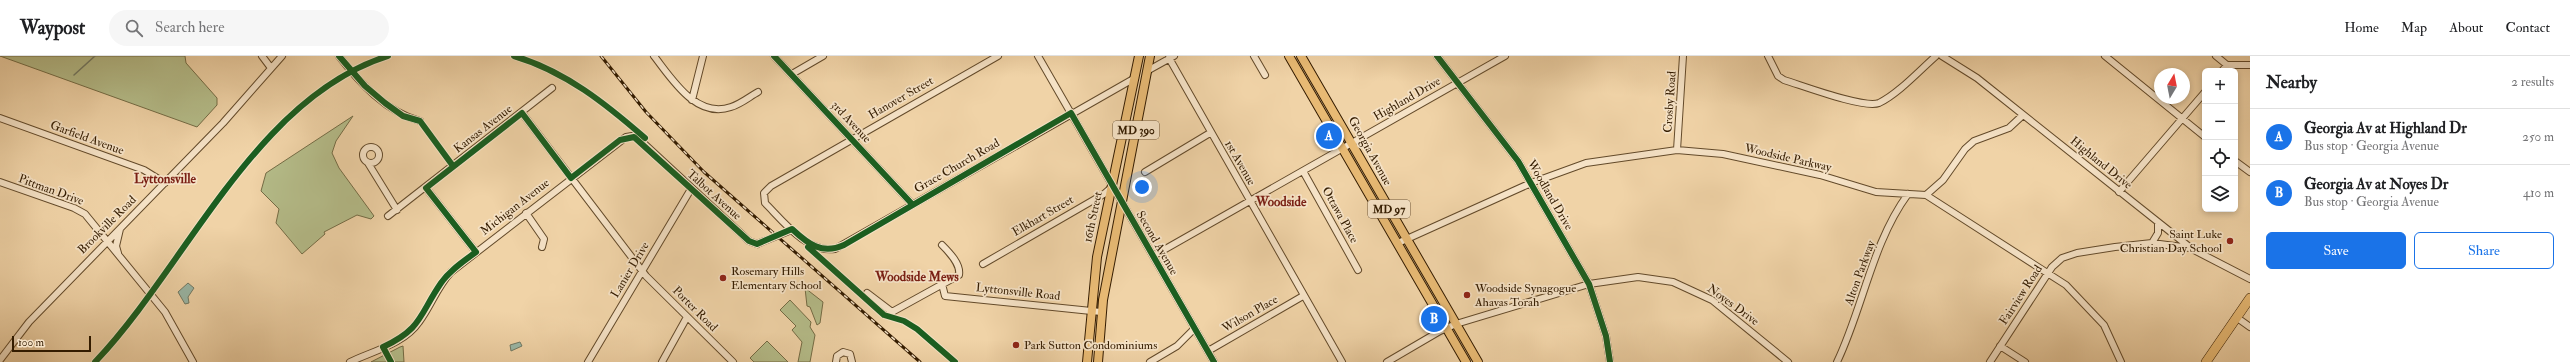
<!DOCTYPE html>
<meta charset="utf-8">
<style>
:root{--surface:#fff;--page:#f6f6f6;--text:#202124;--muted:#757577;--line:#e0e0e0;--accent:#1a73e8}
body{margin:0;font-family:"IM FELL Double Pica",serif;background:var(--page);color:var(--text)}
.controls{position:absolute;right:12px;top:12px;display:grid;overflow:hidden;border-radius:6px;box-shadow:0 2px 6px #0003}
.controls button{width:36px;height:36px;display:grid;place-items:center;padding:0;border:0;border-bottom:1px solid var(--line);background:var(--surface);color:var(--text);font:20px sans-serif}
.compass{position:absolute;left:2154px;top:12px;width:36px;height:36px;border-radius:50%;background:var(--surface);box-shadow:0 2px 6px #0003;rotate:10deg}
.scale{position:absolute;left:12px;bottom:10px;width:79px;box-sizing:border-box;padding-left:4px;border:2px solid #341c00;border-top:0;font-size:11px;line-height:14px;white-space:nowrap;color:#341c00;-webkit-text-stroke:3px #f5e2c6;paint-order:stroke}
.you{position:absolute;left:1142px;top:131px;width:14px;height:14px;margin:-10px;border:3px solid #fff;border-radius:50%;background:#1a73e8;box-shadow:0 0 0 6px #1a73e833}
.badge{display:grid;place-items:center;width:26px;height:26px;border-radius:50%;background:var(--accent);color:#fff;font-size:13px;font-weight:700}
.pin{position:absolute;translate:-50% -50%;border:2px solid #fff;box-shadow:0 1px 4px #0006}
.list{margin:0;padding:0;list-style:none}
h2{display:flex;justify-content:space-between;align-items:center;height:52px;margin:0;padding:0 16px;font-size:17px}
h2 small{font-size:13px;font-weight:400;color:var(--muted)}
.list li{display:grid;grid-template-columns:26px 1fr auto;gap:12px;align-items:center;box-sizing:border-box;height:56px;padding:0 16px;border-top:1px solid var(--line)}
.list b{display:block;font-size:15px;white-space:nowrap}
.list p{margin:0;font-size:13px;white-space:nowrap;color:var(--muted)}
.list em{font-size:13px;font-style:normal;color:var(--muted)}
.actions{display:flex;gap:8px;padding:12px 16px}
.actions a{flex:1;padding:9px 0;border:1px solid var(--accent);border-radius:6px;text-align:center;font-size:14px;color:var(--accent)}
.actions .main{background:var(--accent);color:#fff}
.icon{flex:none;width:22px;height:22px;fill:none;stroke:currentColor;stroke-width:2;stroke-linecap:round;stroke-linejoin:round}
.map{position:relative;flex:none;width:2250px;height:306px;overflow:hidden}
header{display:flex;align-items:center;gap:24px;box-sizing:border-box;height:56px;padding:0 20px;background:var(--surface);border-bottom:1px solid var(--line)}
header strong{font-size:19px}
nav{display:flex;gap:22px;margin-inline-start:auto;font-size:14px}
.search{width:280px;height:36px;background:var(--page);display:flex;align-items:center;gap:10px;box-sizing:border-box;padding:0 14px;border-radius:22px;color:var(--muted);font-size:15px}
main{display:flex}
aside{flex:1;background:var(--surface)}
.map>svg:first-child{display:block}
.green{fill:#b5bd8a;stroke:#746c45}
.water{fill:#9ab8a8;stroke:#717a65}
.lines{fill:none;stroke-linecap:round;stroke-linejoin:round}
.stream{stroke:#717a65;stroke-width:1.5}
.minor-casing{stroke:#634a2a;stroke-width:8}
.major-casing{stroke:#341c00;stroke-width:10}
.highway-casing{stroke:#341c00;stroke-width:10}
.minor{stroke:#f5e2c6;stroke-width:6}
.major{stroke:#e8ba74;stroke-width:8}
.highway{stroke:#e8ba74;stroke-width:9}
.rail-casing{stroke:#341c00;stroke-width:3}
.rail{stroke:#f5e2c6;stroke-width:1.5;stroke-dasharray:4.5;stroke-linecap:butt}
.minor-bridge-casing{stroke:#634a2a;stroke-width:8;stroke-linecap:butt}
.minor-bridge{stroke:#f5e2c6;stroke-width:6}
.cycleway-casing{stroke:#f5e2c6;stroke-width:8}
.cycleway{stroke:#1b5e20;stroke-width:6}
.poi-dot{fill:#8f2418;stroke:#f5e2c6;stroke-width:1.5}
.labels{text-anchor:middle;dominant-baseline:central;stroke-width:3.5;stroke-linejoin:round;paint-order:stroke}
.shield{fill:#f5e2c6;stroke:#6e573b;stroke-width:1}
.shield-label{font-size:11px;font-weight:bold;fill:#341c00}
.street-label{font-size:12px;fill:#341c00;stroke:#f5e2c6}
.poi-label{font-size:12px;fill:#341c00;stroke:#f5e2c6;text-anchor:start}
.neighbourhood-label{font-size:13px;font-weight:bold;fill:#7a1f14;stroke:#f5e2c6}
</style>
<header>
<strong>Waypost</strong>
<div class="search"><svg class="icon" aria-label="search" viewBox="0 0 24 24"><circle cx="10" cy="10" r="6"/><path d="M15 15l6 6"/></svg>Search here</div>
<nav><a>Home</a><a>Map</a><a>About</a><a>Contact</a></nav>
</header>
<main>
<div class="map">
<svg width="2250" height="306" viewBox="0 0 2250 306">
<rect width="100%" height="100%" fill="#f0d3a7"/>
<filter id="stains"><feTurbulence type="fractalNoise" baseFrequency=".005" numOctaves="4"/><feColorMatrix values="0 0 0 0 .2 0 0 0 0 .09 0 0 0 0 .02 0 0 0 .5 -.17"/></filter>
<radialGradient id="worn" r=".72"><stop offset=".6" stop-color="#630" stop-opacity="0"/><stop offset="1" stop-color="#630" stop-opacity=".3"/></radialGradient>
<path class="green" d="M0 0H185L186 7 217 42V49L197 71Z
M353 60 336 85 332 97 339 112 374 160 371 163 357 159 324 176 325 178 302 198 276 167 279 153 261 135 266 117Z
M805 232 823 246 820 267 817 269 810 251 807 250Z
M790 244 811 266 810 271 815 279 810 306H798L802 286 792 274 796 270 780 254Z
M767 285 788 306H754L750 302Z
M403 290 404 306H371L400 291Z"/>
<path class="water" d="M188 227 194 232 188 241 189 247 185 248 178 236Z
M520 286 522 290 511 295 510 289Z"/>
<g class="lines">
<path class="stream" d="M74 19 95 0"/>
<g class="minor-casing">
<path id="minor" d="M262 0 271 12
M339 0C360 27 386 56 420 65
M654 0C672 23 696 63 731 51 741 48 749 41 758 36
M774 0 912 148
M998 0 771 130 764 137 765 147C783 165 807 197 835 193L1135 22
M1038 0 1214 306
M1254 0 1265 19
M1437 0 1518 105 1589 228 1606 280 1610 306
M1768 0 1778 20 1784 24C1801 29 1864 53 1879 47 1898 38 1920 14 1936 0
M1942 0 1977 22 2192 193 2250 223
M2105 0 2205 81
M2216 0 2227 9
M1169 2 1342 306
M1147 15 1174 0
M2222 15 2227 9H2250
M792 18 823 0
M692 44 703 0
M522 57 646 220 733 306
M0 62 144 114 165 127
M363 99a8 8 0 1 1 16 0a8 8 0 1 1-16 0Z
M1677 94 1683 0
M2235 105 2250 116
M368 107 397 154
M1303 115 1358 214
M1145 116 1210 77
M0 126 74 152 85 158 165 256 193 306
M426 132 476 196
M2119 136 2205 36
M1926 139 1943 124 1965 93 1974 85 2009 72 2023 59
M526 157 544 183 542 191
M388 160 552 32
M1398 187 1531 127 1586 107 1677 94 1723 98 1820 119 1876 136 1926 139 2066 229 2104 269 2121 306
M2152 187 2158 177V168
M118 197 116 190 120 173
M1153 200 1505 0
M983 208 1104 138 1112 131
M942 228 945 240 1101 256
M867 237 892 256 959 219C961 208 949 196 942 189
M2236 261 2250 271
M2000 290 2025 306
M1208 295 1303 240
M0 304 29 266 223 67 282 0
M350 306C373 295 404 288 419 266 431 250 437 231 451 216L626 81 632 80 639 83 749 185 757 188
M588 306 691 133
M662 306 687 261
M836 306 837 300 843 296 850 298 852 306
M1150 306 1177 290 1194 273
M1387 306 1440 275 1456 268 1589 228 1638 221 1673 226 1712 244 1788 306
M1837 306C1863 252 1872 187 1908 138
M1990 306 2052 211 2062 202 2077 197 2115 191 2152 187 2190 192"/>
</g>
<g class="major-casing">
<path id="major" d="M1289 0 1466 306
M1301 0 1478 306
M1087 306 1097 201 1139 0
M1098 306 1103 244 1150 0"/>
</g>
<g class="highway-casing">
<path id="highway" d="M2206 306 2250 242"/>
</g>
<use href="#minor" class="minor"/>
<use href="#major" class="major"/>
<use href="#highway" class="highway"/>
<g class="rail-casing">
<path id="rail" d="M601 0 646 56 704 116 920 306"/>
</g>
<use href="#rail" class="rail"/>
<g class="minor-bridge-casing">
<path id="minor-bridge" d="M757 188 789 175"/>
</g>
<use href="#minor-bridge" class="minor-bridge"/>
<g class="cycleway-casing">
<path id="cycleway" d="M339 0 365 30 385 47 403 60 420 65 453 110
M514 0C565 15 606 48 645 82
M774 0 912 148
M1437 0 1518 105 1589 228 1606 280 1610 306
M808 191 884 259 904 265 917 273 955 306
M95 306C186 211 255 42 388 0
M391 306 383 291C422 273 419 259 441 227 450 214 464 205 476 196L426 132 522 57 571 122 620 84 634 81 749 185 757 188 792 173C808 188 822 199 844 189L1071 57 1214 306"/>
</g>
<use href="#cycleway" class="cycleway"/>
</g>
<g class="poi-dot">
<circle cx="2230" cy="185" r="4"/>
<circle cx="723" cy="222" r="4"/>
<circle cx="1467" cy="239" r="4"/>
<circle cx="1016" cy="289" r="4"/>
</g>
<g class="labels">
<g class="shield">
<rect x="1113" y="65" width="46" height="18" rx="3"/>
<rect x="1368" y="144" width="42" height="18" rx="3"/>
</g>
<g class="shield-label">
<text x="1136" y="74">MD 390</text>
<text x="1389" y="153">MD 97</text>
</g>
<g class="street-label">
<text transform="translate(901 42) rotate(-30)">Hanover Street</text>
<text transform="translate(1407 43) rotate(-30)">Highland Drive</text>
<text transform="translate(1670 46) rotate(-86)">Crosby Road</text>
<text transform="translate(851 66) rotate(47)">3rd Avenue</text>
<text transform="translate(483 73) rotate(-38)">Kansas Avenue</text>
<text transform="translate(87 82) rotate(20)">Garfield Avenue</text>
<text transform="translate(1370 95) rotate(61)">Georgia Avenue</text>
<text transform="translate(1788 102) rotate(13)">Woodside Parkway</text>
<text transform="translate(1240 107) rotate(60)">1st Avenue</text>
<text transform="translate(2101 107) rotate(39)">Highland Drive</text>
<text transform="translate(957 110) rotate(-30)">Grace Church Road</text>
<text transform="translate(51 134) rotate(20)">Pittman Drive</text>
<text transform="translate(714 139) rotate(42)">Talbot Avenue</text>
<text transform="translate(1550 139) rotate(60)">Woodland Drive</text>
<text transform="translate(515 151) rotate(-38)">Michigan Avenue</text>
<text transform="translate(1340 159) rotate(61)">Ottawa Place</text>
<text transform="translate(1043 160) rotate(-30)">Elkhart Street</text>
<text transform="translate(1093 161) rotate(-78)">16th Street</text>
<text transform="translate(107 169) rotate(-45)">Brookville Road</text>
<text transform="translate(1157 187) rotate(60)">Second Avenue</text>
<text transform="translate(630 214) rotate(-59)">Lanier Drive</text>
<text transform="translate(1860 217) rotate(-70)">Alton Parkway</text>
<text transform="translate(1018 236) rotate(6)">Lyttonsville Road</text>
<text transform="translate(2021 239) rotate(-57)">Fairview Road</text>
<text transform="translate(1733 249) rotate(36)">Noyes Drive</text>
<text transform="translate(695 253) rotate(45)">Porter Road</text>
<text transform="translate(1250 258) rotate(-30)">Wilson Place</text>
</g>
<g class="poi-label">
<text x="2222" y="178" text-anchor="end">Saint Luke<tspan x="2222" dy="14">Christian Day School</tspan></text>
<text x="731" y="215">Rosemary Hills<tspan x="731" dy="14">Elementary School</tspan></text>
<text x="1475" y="232">Woodside Synagogue<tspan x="1475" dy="14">Ahavas Torah</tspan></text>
<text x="1024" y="289">Park Sutton Condominiums</text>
</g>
<g class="neighbourhood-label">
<text x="165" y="123">Lyttonsville</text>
<text x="1281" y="146">Woodside</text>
<text x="917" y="221">Woodside Mews</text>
</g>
</g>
<rect width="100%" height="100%" filter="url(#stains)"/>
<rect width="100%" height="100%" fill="url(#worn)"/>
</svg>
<div class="controls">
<button>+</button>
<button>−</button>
<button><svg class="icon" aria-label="locate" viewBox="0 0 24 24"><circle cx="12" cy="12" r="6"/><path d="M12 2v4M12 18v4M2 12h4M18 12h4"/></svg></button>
<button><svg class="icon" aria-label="layers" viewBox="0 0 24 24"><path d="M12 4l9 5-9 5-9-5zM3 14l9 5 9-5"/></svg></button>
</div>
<svg class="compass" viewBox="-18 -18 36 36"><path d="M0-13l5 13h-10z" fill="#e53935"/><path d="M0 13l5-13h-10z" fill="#757577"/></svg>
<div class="scale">100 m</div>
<div class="you"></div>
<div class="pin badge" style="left:1329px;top:80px">A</div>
<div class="pin badge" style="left:1434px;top:263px">B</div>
</div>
<aside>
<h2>Nearby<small>2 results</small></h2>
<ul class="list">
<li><span class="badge">A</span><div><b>Georgia Av at Highland Dr</b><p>Bus stop · Georgia Avenue</p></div><em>250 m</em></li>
<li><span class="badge">B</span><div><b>Georgia Av at Noyes Dr</b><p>Bus stop · Georgia Avenue</p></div><em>410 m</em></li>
</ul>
<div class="actions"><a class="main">Save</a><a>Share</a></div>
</aside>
</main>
